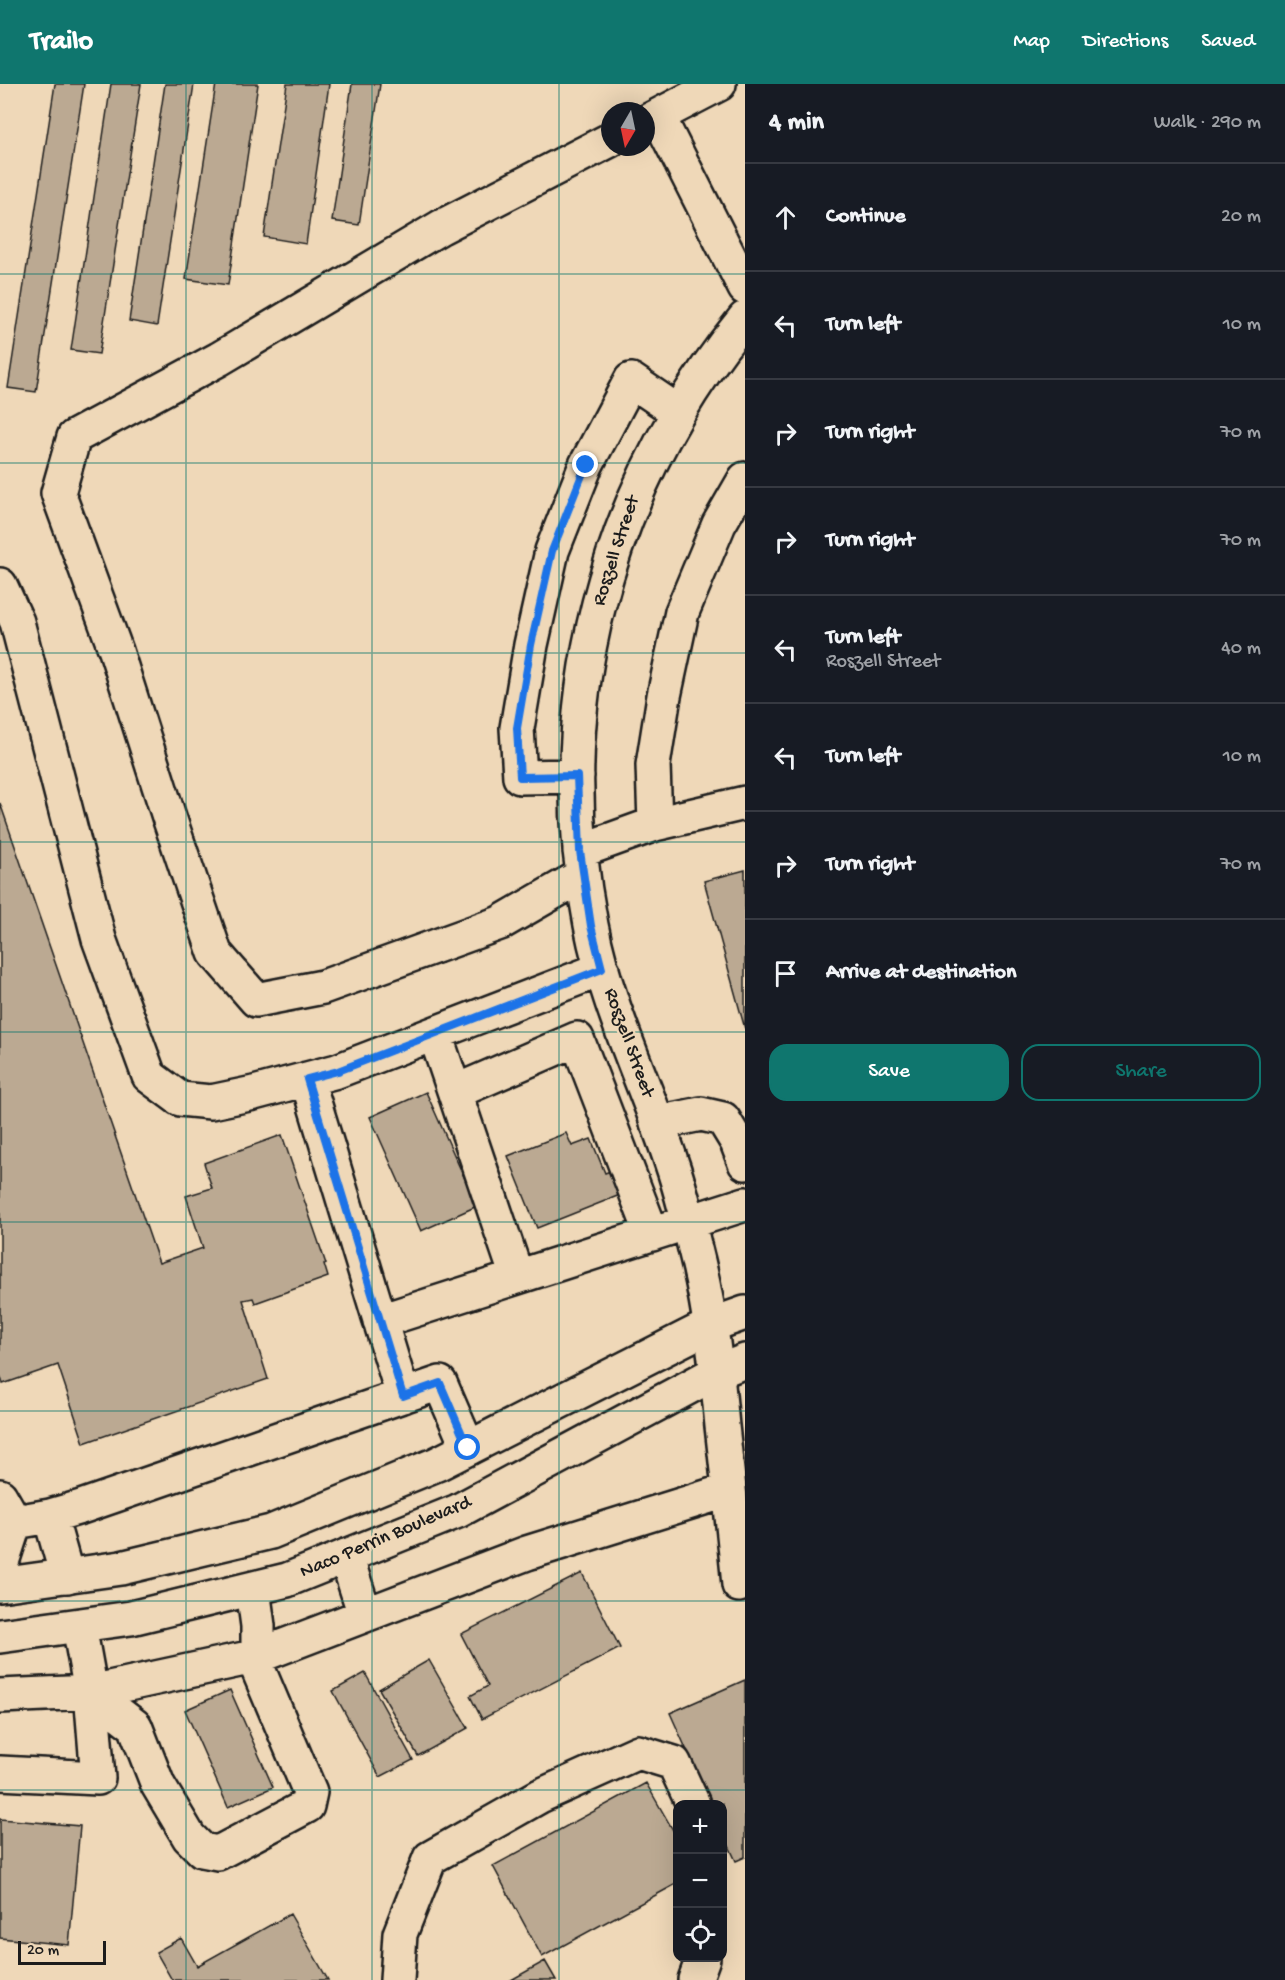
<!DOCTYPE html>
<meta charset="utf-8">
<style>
:root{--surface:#171b24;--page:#20242c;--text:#f1f3f6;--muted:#9ea1a6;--line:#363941;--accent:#0f766e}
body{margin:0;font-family:"Gochi Hand",sans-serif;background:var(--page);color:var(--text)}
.controls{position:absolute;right:18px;bottom:18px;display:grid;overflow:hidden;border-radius:12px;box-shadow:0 6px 24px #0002}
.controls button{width:54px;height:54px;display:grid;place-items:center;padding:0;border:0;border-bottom:2px solid var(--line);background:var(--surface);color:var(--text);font:30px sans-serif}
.compass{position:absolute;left:601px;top:18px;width:54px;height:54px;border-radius:50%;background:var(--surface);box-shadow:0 6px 24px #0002;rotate:189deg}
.scale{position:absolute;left:18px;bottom:15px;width:88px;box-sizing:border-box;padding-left:6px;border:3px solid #1c1c1c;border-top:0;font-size:16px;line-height:21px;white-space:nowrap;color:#1c1c1c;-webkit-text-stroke:4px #efd8b8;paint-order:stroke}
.stop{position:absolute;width:18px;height:18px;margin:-14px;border:4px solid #1a73e8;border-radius:50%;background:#fff}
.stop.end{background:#1a73e8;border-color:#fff;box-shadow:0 2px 6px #0008}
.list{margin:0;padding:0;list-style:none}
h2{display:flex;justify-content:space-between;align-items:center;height:78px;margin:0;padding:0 24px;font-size:26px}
h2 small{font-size:20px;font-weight:400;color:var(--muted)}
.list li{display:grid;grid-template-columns:39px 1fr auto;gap:18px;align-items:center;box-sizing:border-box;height:108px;padding:0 24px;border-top:2px solid var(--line)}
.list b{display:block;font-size:22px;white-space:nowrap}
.list p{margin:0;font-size:20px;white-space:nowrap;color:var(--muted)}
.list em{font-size:20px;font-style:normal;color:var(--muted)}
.actions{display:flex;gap:12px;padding:18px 24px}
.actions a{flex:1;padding:14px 0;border:2px solid var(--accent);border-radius:18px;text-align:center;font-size:21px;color:var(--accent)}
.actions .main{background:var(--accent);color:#fff}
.icon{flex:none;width:33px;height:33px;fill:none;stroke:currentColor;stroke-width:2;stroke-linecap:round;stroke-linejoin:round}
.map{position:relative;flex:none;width:745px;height:1896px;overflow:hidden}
header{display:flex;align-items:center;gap:36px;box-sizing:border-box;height:84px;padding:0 30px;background:var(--accent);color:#fff}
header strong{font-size:28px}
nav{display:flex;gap:33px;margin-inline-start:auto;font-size:21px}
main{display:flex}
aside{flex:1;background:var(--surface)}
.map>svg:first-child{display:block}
.building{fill:#bba992;stroke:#1c1c1c;stroke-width:1.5}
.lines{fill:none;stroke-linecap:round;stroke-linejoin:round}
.minor-casing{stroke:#1c1c1c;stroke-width:38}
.major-casing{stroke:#1c1c1c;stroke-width:38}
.minor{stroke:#efd8b8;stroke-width:33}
.major{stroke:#efd8b8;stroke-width:33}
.route{stroke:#1a73e8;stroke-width:8}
.grid{fill:none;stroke:#0f766e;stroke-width:1.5;stroke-opacity:0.55}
.labels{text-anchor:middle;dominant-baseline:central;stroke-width:4.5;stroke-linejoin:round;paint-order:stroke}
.street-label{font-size:20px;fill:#1c1c1c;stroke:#efd8b8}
</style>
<header>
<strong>Trailo</strong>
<nav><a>Map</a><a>Directions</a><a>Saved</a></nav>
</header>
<main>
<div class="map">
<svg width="745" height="1896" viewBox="0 0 745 1896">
<rect width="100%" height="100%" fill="#efd8b8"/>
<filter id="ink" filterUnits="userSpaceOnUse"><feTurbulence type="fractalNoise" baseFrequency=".0167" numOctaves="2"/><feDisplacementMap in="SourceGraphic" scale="12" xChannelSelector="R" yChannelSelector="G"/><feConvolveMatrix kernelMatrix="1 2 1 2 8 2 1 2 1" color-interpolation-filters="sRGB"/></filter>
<g filter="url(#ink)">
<path class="building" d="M55 0H84L36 308 8 304Z
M111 0H141L99 270 71 266Z
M165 0H194L157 242 129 237Z
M216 0H258L228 201 186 195Z
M287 0H329L306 160 264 153Z
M352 0H380L359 141 332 137Z
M0 719 159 1179 203 1164 186 1112 212 1104 204 1079 282 1051 326 1180H324L328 1193 255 1219 253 1214 243 1216 268 1295 84 1359 58 1281 3 1300 0 1291Z
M745 786V945L704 797Z
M426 1008 477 1122 421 1147 370 1033Z
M566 1049 572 1062 591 1055 605 1089 621 1083 630 1107 537 1144 508 1072Z
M582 1489 620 1564 482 1635 470 1612 488 1602 461 1550Z
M429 1576 468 1644 418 1672 379 1605Z
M365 1589 413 1676 380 1693 333 1607Z
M745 1596V1773L736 1777 722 1747V1720H711L670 1629Z
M230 1606 273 1703 228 1723 185 1626Z
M646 1699 678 1755V1799L542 1873 493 1782Z
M0 1735 80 1742 69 1861 0 1854Z
M290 1830 328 1896H172L156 1868 181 1854 197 1882Z
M545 1877 556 1896H511Z"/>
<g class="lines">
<g class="minor-casing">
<path id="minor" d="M658 32 745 204
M646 38 719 0
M0 501 17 538 99 855 149 992 180 1015 211 1018 254 1009 337 987 602 885
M577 692 520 693 517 644 531 561 552 467 586 381 631 296 678 328
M655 740 653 681 664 612 682 528 719 440 745 395
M580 767 655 740 745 719
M583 791 500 839 323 903 256 916 215 869 169 733 116 567 58 409 74 353 219 275 441 143 610 56
M435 950 517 1193
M307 995 403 1312
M455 1008 577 955 652 1150
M657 1039 701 1030 723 1035 737 1058 745 1079
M380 1237 745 1120
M0 1412 15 1438 50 1432 81 1423 440 1299 468 1364
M50 1432 67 1492
M346 1472 365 1531
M3 1475 15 1438
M739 1501C734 1448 728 1395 722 1342 717 1287 711 1231 698 1177 690 1145 683 1112 672 1080 646 1000 607 924 591 841 548 622 604 406 745 234
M91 1608 135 1642 158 1701 189 1753 202 1766 218 1769 307 1722 310 1708 258 1585V1542L253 1505
M0 1612 91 1608 258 1572 527 1469 729 1406
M0 1689 98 1694 91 1608 79 1542
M397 1896 400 1850 430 1774 540 1712 638 1668 674 1679 693 1720
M695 1896 703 1874"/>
</g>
<g class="major-casing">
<path id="major" d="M0 1501 121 1484 271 1448 437 1380 711 1241 745 1229
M0 1552 131 1534 287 1496 458 1427 717 1288 745 1277"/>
</g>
<use href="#minor" class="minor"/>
<use href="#major" class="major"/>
</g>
</g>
<g class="lines" filter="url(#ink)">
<path class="route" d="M468 1364 440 1299 403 1312 307 995 338 987 602 885 591 842 580 767 577 692 520 693 517 644 531 561 552 467 586 381"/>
</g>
<path class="grid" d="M186 0V1896M372 0V1896M559 0V1896M0 190H745M0 379H745M0 569H745M0 758H745M0 948H745M0 1138H745M0 1327H745M0 1517H745M0 1706H745"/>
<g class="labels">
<g class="street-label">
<text transform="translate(617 467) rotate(-72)">Roszell Street</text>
<text transform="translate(628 959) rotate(70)">Roszell Street</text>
<text transform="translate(386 1454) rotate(-23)">Naco Perrin Boulevard</text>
</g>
</g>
</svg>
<div class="controls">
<button>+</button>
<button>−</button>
<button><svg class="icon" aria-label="locate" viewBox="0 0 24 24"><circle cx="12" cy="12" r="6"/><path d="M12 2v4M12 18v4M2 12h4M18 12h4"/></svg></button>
</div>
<svg class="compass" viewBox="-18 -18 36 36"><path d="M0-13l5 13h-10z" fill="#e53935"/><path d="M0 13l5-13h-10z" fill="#9ea1a6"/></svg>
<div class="scale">20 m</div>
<div class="stop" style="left:468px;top:1364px"></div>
<div class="stop end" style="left:586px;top:381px"></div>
</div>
<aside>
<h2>4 min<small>Walk · 290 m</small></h2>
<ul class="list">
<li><svg class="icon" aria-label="ahead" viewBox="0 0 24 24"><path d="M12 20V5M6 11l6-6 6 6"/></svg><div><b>Continue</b></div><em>20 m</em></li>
<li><svg class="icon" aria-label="left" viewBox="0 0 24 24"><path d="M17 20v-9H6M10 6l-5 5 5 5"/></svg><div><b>Turn left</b></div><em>10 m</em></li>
<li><svg class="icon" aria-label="right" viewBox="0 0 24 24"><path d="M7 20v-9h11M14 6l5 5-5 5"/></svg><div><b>Turn right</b></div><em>70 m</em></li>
<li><svg class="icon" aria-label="right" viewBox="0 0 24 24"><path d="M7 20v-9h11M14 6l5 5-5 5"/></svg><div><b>Turn right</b></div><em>70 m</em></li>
<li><svg class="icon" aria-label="left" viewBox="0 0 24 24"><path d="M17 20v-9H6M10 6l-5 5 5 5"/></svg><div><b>Turn left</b><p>Roszell Street</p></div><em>40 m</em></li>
<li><svg class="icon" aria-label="left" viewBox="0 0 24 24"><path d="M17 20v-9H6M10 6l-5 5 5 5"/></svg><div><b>Turn left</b></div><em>10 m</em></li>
<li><svg class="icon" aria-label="right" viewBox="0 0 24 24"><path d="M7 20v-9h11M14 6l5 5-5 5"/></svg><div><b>Turn right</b></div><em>70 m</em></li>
<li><svg class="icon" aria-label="arrive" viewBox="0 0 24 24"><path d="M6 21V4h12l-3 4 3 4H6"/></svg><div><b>Arrive at destination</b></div></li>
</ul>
<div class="actions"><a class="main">Save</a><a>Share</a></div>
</aside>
</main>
